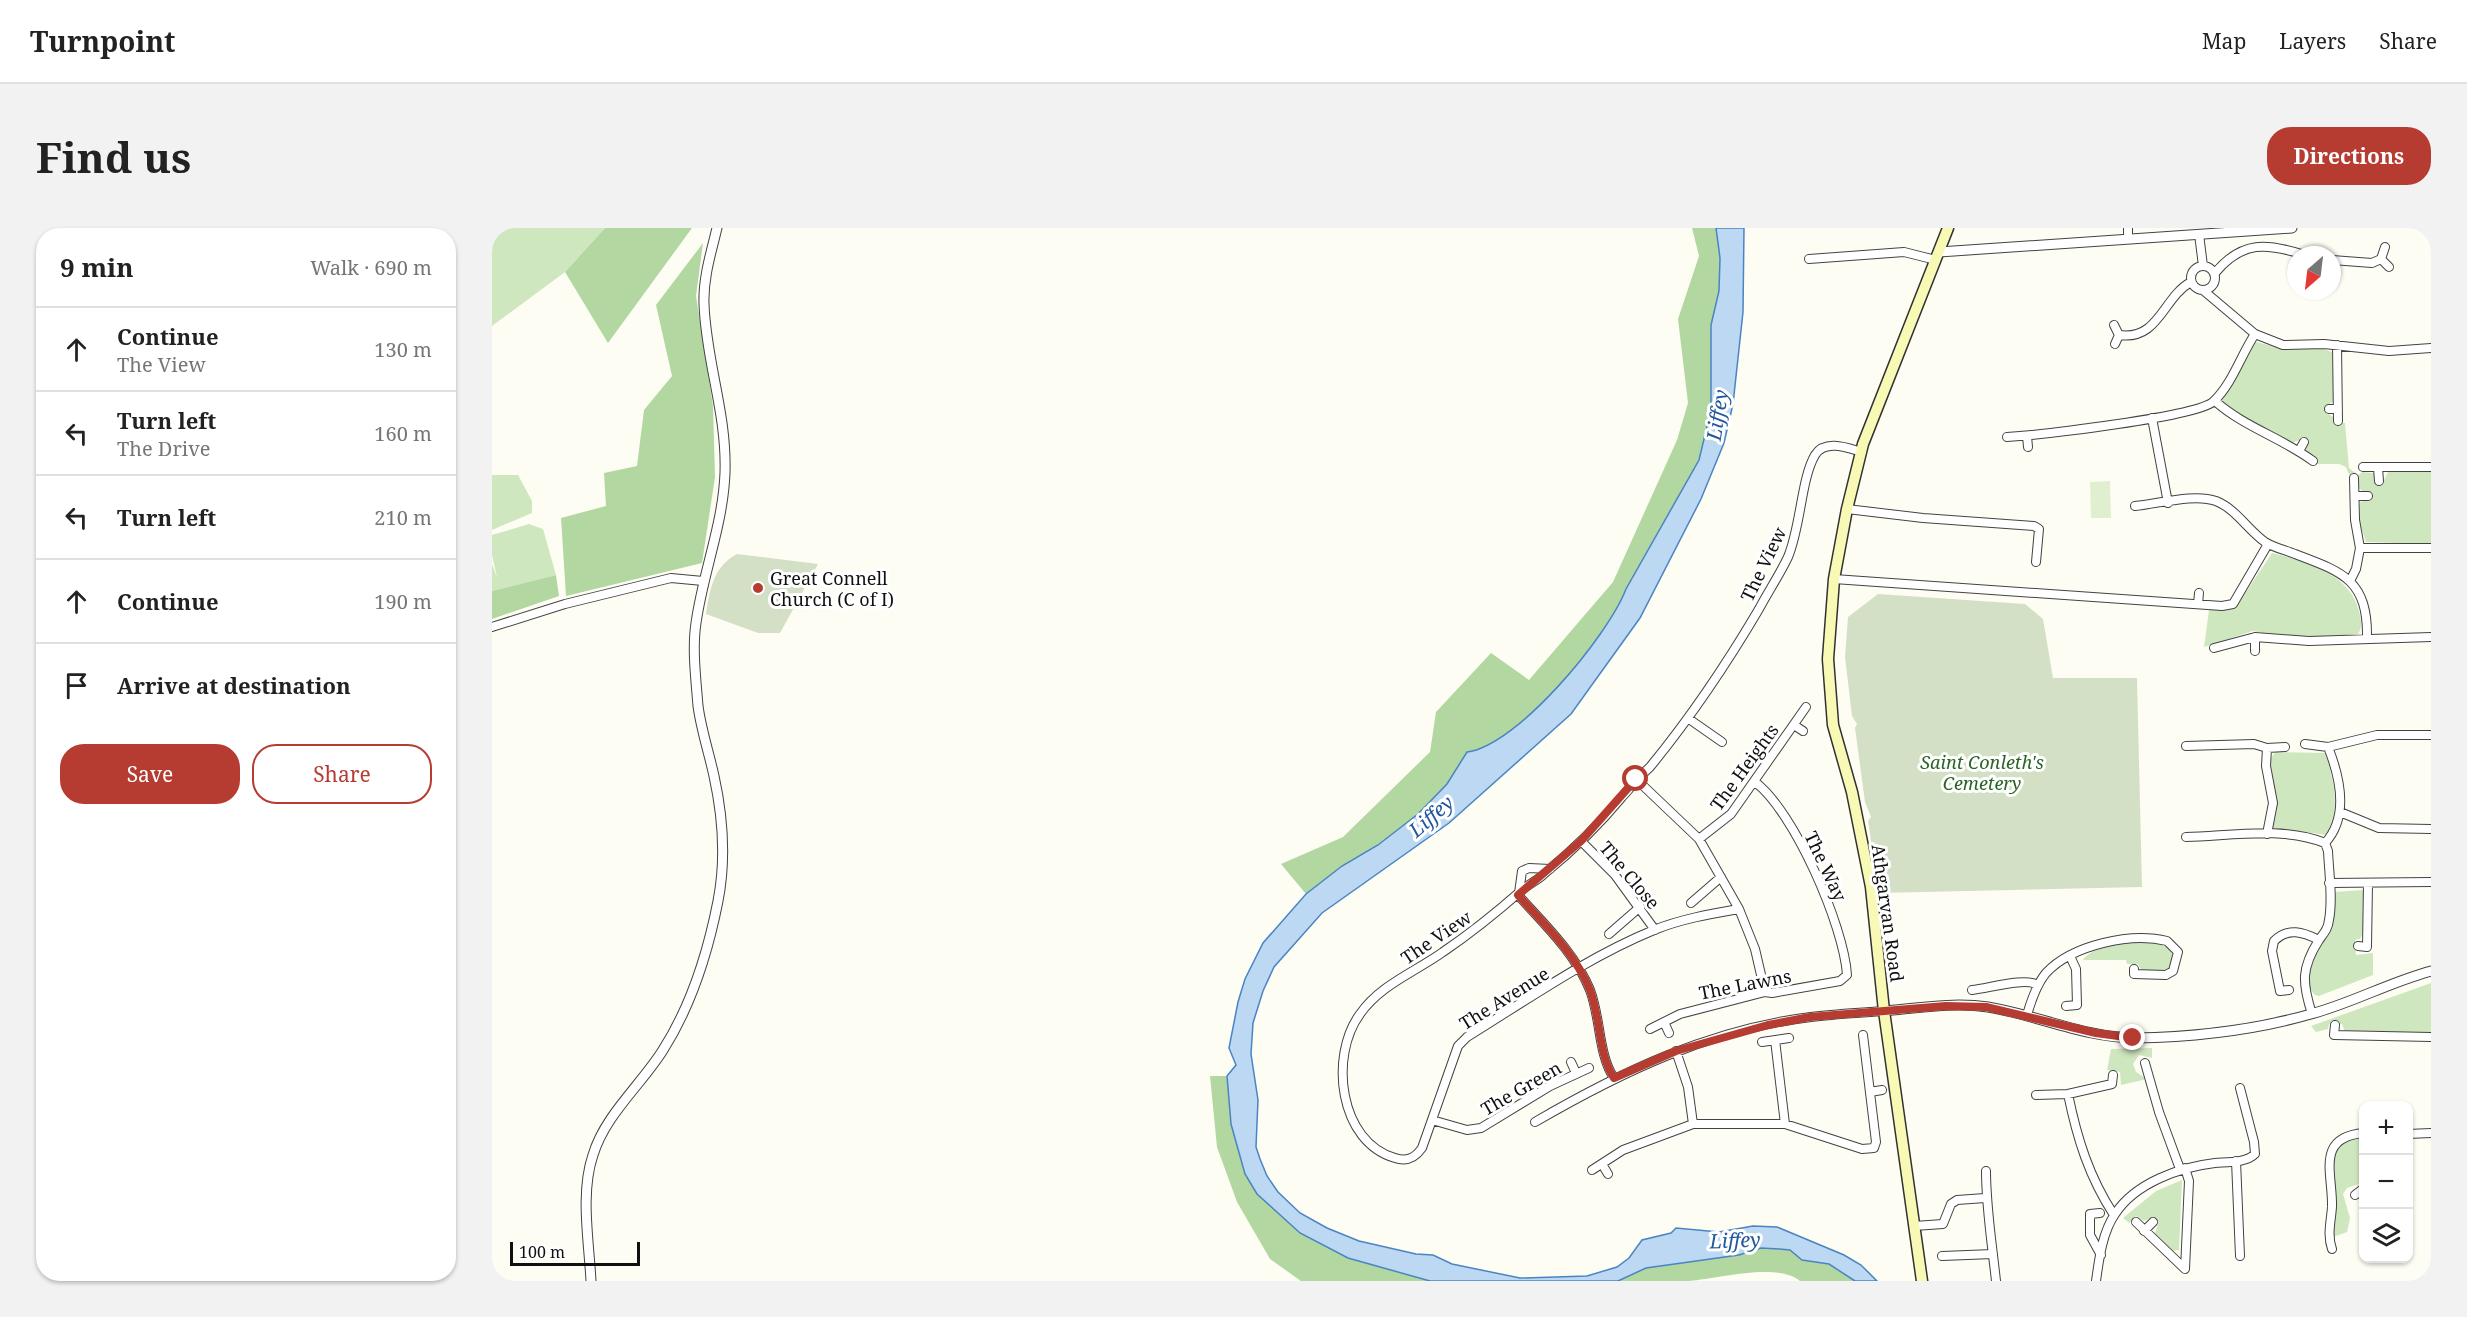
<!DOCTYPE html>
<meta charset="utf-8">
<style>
:root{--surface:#fff;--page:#f2f2f2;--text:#222;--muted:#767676;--line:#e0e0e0;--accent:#b63c32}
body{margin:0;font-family:"Noto Serif",serif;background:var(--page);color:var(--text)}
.controls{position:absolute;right:18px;bottom:18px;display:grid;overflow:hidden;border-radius:12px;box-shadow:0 2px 4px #0004}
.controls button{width:54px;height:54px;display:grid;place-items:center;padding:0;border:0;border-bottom:2px solid var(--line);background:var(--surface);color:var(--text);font:30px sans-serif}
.compass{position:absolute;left:1795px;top:18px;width:54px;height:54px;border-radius:50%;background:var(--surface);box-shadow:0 2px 4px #0004;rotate:208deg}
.scale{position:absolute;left:18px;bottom:15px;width:130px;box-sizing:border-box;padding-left:6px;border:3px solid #101010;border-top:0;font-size:16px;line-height:21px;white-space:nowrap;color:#101010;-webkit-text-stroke:4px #fff;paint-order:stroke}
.stop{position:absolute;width:18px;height:18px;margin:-14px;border:4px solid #b63c32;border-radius:50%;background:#fff}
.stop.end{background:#b63c32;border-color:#fff;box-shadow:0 2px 6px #0008}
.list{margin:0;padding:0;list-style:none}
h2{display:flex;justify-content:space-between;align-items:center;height:78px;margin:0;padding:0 24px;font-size:26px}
h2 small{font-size:20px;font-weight:400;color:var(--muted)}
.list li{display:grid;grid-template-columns:39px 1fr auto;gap:18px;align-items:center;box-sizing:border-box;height:84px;padding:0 24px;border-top:2px solid var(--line)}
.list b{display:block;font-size:22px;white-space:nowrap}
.list p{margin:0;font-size:20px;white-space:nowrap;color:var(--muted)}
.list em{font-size:20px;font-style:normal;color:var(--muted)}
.actions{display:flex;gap:12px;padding:18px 24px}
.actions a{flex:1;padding:14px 0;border:2px solid var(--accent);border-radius:24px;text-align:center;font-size:21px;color:var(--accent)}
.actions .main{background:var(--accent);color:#fff}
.icon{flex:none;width:33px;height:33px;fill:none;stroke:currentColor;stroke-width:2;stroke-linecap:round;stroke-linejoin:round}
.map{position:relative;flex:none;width:1939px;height:1053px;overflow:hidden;border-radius:24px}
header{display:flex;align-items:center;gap:36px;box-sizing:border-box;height:84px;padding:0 30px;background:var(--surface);border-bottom:2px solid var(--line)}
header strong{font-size:28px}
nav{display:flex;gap:33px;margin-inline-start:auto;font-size:21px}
.intro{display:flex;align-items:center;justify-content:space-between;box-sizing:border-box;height:144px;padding:0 36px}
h1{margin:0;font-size:42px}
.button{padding:15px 27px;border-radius:24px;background:var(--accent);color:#fff;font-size:21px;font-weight:700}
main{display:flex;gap:36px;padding:0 36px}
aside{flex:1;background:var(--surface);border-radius:24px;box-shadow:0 2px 4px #0004}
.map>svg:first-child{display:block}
.green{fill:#cfe7bf}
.forest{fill:#b2d7a0}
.cemetery{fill:#d4e0c5}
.pitch{fill:#e1efd1}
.water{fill:#bdd8f2;stroke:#4984c3;stroke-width:1.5}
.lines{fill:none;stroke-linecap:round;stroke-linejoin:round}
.minor-casing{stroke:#434343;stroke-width:10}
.tertiary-casing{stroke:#434343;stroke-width:11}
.secondary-casing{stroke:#323232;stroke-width:13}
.minor{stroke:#fff;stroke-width:8}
.tertiary{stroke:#fff;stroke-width:9}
.secondary{stroke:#f8f9b5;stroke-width:10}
.route{stroke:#b63c32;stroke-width:8}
.poi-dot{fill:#b63c32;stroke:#fff;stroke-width:2}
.labels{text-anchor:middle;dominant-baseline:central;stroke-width:6;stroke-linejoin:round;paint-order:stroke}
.street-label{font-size:18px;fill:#101010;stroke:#fff}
.poi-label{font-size:18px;fill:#101010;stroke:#fff;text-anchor:start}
.park-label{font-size:18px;font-style:italic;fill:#2a6425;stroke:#fff}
.water-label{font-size:20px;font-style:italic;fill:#22579a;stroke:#fff}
</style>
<header>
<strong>Turnpoint</strong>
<nav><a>Map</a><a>Layers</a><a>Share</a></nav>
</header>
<div class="intro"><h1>Find us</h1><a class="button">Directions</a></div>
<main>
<aside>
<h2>9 min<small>Walk · 690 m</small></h2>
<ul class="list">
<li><svg class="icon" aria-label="ahead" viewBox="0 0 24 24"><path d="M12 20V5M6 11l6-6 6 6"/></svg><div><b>Continue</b><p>The View</p></div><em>130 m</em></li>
<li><svg class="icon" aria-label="left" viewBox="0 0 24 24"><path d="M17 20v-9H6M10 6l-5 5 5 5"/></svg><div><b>Turn left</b><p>The Drive</p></div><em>160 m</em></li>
<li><svg class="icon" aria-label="left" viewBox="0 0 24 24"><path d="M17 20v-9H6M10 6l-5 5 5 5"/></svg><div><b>Turn left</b></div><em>210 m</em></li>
<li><svg class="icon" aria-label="ahead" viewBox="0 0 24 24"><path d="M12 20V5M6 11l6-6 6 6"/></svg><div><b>Continue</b></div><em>190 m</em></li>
<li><svg class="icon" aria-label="arrive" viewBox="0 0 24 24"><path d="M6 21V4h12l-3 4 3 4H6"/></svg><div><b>Arrive at destination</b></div></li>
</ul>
<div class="actions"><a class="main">Save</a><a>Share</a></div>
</aside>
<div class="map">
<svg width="1939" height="1053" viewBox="0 0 1939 1053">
<rect width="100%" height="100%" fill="#fefdf4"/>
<path class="green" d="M0 0H113L73 44 0 98Z
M1765 114 1787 120 1832 121 1840 124 1842 173 1834 178 1835 185 1841 189 1843 195H1853L1857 240 1866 247 1870 244 1883 245 1885 254H1891L1896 244H1939V316L1874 314 1867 293 1868 274 1876 272V265C1865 263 1857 248 1854 239L1847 236H1817L1821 230 1813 223 1815 215 1808 212 1800 215 1762 197 1729 174 1760 117Z
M0 247H26L40 273V285L0 302Z
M37 296 51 301 64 347 0 363V336L5 350 0 327V307Z
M1780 325C1814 332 1858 346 1867 383 1869 391 1871 399 1866 406L1799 410 1761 403 1712 419 1717 382H1735L1744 379Z
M1783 524 1833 525 1835 529C1842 558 1849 580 1834 607L1780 600 1785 574 1778 532Z
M1871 662 1872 703 1868 711 1863 712 1864 727 1881 725V747L1827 768 1823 767C1804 746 1834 717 1840 697 1844 687 1842 675 1842 664Z
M1638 714 1667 716 1677 720 1681 728 1678 739 1671 744 1650 743 1646 736H1635L1634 732H1591C1597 721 1625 716 1638 714Z
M1939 755V805L1853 804 1850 796H1837L1836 801 1824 804 1819 798Z
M1660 820V830L1647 827 1641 836 1644 844 1655 851 1629 857 1628 844 1615 842 1619 821Z
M1871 909V955L1855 960 1851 966 1858 990 1855 1004 1841 1009C1839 996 1843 980 1843 966 1844 938 1831 914 1871 909Z
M1690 952 1687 1022 1681 1023 1663 1006 1666 995 1661 989 1652 993 1644 988 1637 995 1631 990 1664 963Z"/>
<path class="forest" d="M113 0H200L116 115 73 44Z
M1200 0H1224L1228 30 1227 63 1219 103V182L1212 212 1207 232 1134 361C1116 408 1025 518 975 524L955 556 926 586 886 617 850 638 814 666 789 636 851 609 938 524 944 484 999 425 1037 452 1121 354 1185 212 1196 175 1186 91 1207 28Z
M211 15 204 68 221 178 223 249 210 335 74 368 69 290 114 278 112 245 145 238 152 182 180 148 164 77Z
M64 347 67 368 0 391V363Z
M718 848H735L739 896 765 966 808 1005 827 1015 856 1030 938 1053H809L778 1031 745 974 725 919Z
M1269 1020 1298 1022 1310 1032 1337 1036 1363 1053H1308C1284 1034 1226 1051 1197 1053 1173 1053 1149 1053 1126 1053L1154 1040 1247 1027Z"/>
<path class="cemetery" d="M245 326 326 336 288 405H266L214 386C218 361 221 339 245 326Z
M1386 366 1533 376 1551 391 1561 450H1645L1650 659 1387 665 1376 593 1379 589 1373 574 1363 500 1365 496 1360 488 1353 429 1356 389Z"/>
<path class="pitch" d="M1618 253 1619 290H1599L1598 254Z"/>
<path class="water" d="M1224 0H1252L1251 84 1241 176 1232 215 1209 271 1148 390 1079 486 957 595 830 685 782 739 771 763 761 795 759 826 766 872 764 919 768 931 775 948 786 964 808 985 835 1000 867 1013 924 1026 941 1027 960 1036 1028 1050 1095 1048 1125 1039 1137 1030 1150 1012 1179 1005 1184 1000 1227 1004 1261 998 1285 999 1352 1027 1369 1037 1385 1053H1363L1337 1036 1310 1032 1298 1022 1287 1021 1269 1020 1247 1027 1154 1040 1126 1053H938L856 1030 808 1005 765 966 753 946 739 896 735 848 744 837 737 820 746 774 753 751 771 715 814 666 850 638 886 617 926 586 955 556 975 524C1025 518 1116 408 1134 361L1207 232 1219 182V97L1227 63 1228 30Z"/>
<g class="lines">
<g class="minor-casing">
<path id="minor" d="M1707 6 1711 38
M1636 10V0
M1317 31 1412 24 1444 32
M1889 31 1893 19
M1840 32 1880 35 1889 31 1897 39
M1699 50a12 12 0 1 1 24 0a12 12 0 1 1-24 0Z
M1723 45C1750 12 1775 15 1813 27
M1712 63 1763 106 1791 117 1832 116 1897 123 1939 120
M1622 97 1627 107
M1623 116 1627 107C1667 113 1671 69 1699 54
M1845 117 1846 193
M1723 173C1752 199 1790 210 1821 233
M1837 181H1846
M1660 190 1676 275
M1535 208 1536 219
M1515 209C1545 207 1707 189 1722 173 1740 156 1749 127 1763 106
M1807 223 1812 214
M1871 239H1939
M1886 240 1887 253
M1864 268H1876
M1643 278C1666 276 1702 265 1724 273 1744 281 1756 302 1773 314 1782 320 1794 322 1803 326 1851 344 1876 352 1875 410
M1355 281 1431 290 1542 298 1547 301 1544 334
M1868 320H1939
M1342 351 1730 378 1741 376 1776 316
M1859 351 1864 341 1868 320 1863 292 1862 250
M1706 376 1707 365
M0 399 73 376 179 350 211 353
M1763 409V423
M1722 420 1763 409 1817 413 1939 409
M1197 491 1230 514
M1302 497 1311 503
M1813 516 1836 519C1848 549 1857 589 1833 615L1836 623C1837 645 1841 671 1837 692 1836 701 1832 705 1827 712 1809 740 1810 755 1820 786
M1694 518 1762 516 1775 520 1793 519
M1836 519 1885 507H1939
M1144 551 1207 611 1247 681 1263 721 1273 764
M1848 584 1887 600 1939 601
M1775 606 1781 575 1774 538 1775 520
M1694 609C1738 608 1791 598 1833 615
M1207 611 1239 586 1314 479
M1089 613 1123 647 1163 702
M1837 655 1939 654
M1027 665 1030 643 1037 640 1058 641
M1026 667C1052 696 1083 725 1098 762 1109 791 1106 826 1122 850
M1199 675 1229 649
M1247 681C1218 686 1189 691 1162 702 1096 729 1035 772 975 809L966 818 930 920C923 930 915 934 903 930 847 914 837 828 868 786 888 757 923 744 951 724 979 705 1005 684 1030 662 1037 656 1046 652 1052 646 1080 623 1107 597 1130 569 1140 558 1147 549 1158 539 1199 489 1234 437 1267 381 1276 364 1288 346 1296 329 1309 298 1309 251 1323 227 1333 211 1356 220 1370 224
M1117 706 1148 679
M1866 718 1875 719 1876 655
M1480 762C1498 760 1533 749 1546 757
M1797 762 1788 763 1780 723 1782 713C1796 699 1811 704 1827 712
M1574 778 1585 777 1584 741 1578 728
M1535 787C1539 773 1544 757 1554 745 1580 717 1639 704 1675 713L1686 724 1681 743 1674 747 1642 746V741
M1172 794 1177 805
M1843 797 1842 807 1939 809
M1158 801 1188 786 1273 764 1280 765 1348 753 1355 747C1352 698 1302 583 1263 554
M1283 812 1293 896
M1270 814 1297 810
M1184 823 1196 859 1201 896
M1079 834 1084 845
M1653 835 1667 884 1688 941
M1378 864 1390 862
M1576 866C1585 910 1597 949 1622 987
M1544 867 1576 866 1620 856 1621 847
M940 892 975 902 989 900 1058 858 1097 840
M1043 894C1129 844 1219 801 1319 789 1343 786 1368 785 1392 783
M1916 906 1939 905
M1744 933 1748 1028
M1110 936 1116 946
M1100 942 1131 922 1201 896H1293L1370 921 1382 920 1384 914 1371 807
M1494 943C1494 979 1500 1016 1504 1053
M1863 967 1872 960
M1608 985 1598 986V1007L1609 1027
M1644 994 1693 1041 1697 953 1693 940
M1422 998 1451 996 1459 976 1465 972 1493 970
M1652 1003 1661 994
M1840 1021C1835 1007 1839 993 1840 979 1841 946 1823 909 1872 905
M1450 1028 1501 1026
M1604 1053C1607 1032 1610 1005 1623 986 1643 955 1688 939 1723 935 1735 934 1754 935 1763 926L1762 914 1748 860"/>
</g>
<g class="tertiary-casing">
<path id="tertiary" d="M1447 24 1800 0
M1392 783C1426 780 1462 774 1496 779 1545 787 1594 810 1643 810 1702 809 1763 802 1819 786 1860 775 1898 754 1939 743
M99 1053C97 1013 88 965 101 927 113 887 149 857 171 822 199 778 216 724 226 673 234 632 231 589 222 548 217 525 209 501 206 478 204 452 200 421 204 395 211 344 231 297 233 245 235 185 214 134 212 76 211 50 219 25 225 0"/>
</g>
<g class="secondary-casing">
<path id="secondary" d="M1430 1053 1392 783 1379 659 1360 564 1341 497 1336 431 1342 351 1355 281 1371 216 1456 0"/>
</g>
<use href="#minor" class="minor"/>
<use href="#tertiary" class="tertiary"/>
<use href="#secondary" class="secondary"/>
</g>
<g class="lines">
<path class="route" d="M1144 551 1089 613 1026 667C1052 696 1083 725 1098 762 1109 791 1106 826 1122 850L1184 823 1276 797 1318 789 1454 778 1494 779 1604 805 1641 810"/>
</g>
<circle class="poi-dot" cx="266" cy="360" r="6"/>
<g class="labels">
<g class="street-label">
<text transform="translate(1271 336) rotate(-64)">The View</text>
<text transform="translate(1252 539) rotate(-54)">The Heights</text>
<text transform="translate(1334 638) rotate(65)">The Way</text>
<text transform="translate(1138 647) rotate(50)">The Close</text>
<text transform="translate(1396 685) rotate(82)">Athgarvan Road</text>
<text transform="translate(944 709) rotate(-34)">The View</text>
<text transform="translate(1253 756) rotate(-11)">The Lawns</text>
<text transform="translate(1012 770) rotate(-32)">The Avenue</text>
<text transform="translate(1029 860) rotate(-30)">The Green</text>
</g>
<g class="poi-label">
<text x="278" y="350">Great Connell<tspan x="278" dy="21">Church (C of I)</tspan></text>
</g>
<g class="park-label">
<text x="1490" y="534">Saint Conleth's<tspan x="1490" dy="21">Cemetery</tspan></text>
</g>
<g class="water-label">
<text transform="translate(1225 187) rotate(-81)">Liffey</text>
<text transform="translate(939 588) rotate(-41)">Liffey</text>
<text transform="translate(1243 1012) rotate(-2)">Liffey</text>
</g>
</g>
</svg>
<div class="controls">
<button>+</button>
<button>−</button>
<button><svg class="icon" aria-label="layers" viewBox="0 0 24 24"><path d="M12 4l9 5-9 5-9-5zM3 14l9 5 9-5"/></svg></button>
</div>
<svg class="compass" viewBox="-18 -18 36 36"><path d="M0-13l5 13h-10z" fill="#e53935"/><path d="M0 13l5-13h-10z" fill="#767676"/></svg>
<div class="scale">100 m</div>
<div class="stop" style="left:1144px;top:551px"></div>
<div class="stop end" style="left:1641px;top:810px"></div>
</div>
</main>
